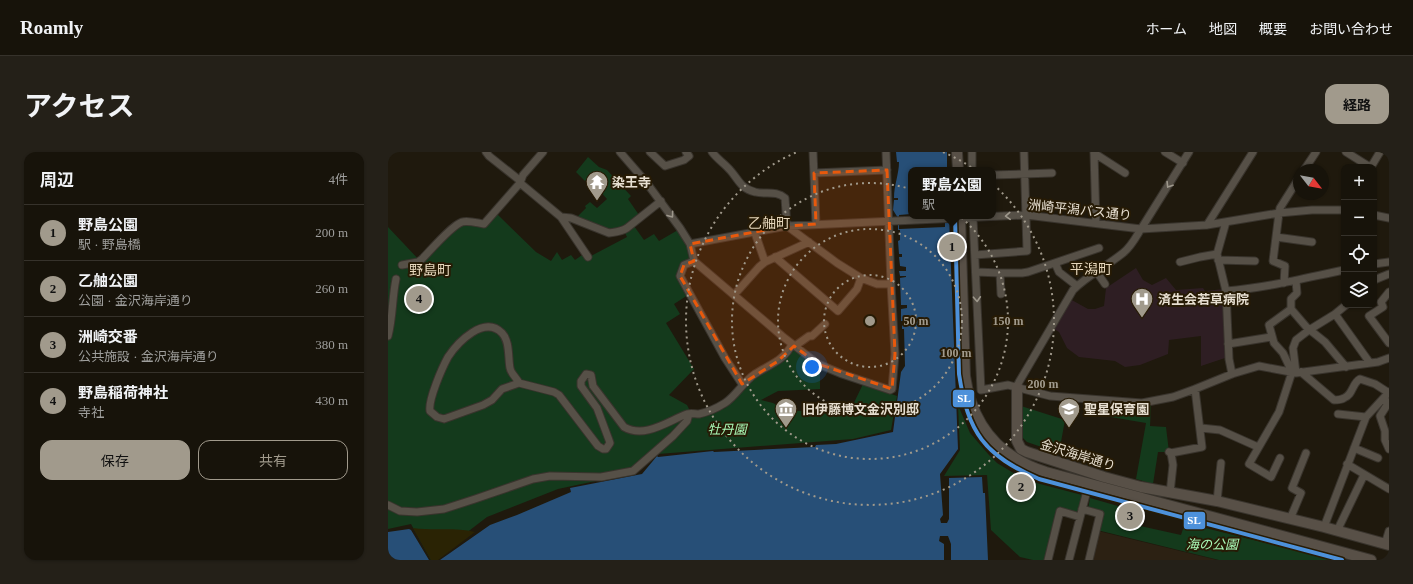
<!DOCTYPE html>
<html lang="ja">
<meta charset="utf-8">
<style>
:root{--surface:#17130a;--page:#242018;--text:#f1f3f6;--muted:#9e9e9c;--line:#36322b;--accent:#a19a8c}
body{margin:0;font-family:"Times New Roman","Noto Sans JP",serif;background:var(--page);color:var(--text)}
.controls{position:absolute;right:12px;top:12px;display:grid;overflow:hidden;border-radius:8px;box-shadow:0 1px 3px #0004}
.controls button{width:36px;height:36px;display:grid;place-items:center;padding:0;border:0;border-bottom:1px solid var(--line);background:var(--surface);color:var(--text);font:20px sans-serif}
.compass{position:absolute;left:905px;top:12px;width:36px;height:36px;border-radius:50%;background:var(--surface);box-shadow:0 1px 3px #0004;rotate:121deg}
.you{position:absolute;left:424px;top:215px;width:14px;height:14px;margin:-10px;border:3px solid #fff;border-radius:50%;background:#1a73e8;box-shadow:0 0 0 6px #1a73e833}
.badge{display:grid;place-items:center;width:26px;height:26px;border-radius:50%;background:var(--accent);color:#111;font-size:13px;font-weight:700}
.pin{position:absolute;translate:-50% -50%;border:2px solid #fff;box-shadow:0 1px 4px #0006}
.popup{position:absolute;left:520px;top:15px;width:88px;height:52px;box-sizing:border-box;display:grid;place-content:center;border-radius:8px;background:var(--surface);filter:drop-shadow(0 1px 3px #0005);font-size:13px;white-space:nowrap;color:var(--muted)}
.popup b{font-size:15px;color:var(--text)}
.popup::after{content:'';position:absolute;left:50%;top:100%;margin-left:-8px;border:8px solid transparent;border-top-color:var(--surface)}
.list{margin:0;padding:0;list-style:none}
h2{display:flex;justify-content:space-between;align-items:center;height:52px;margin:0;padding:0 16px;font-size:17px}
h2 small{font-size:13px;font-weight:400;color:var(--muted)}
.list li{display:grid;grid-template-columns:26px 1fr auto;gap:12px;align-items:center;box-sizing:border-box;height:56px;padding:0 16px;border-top:1px solid var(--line)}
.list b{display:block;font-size:15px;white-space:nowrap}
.list p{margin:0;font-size:13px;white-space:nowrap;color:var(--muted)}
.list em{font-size:13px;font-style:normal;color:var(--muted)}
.actions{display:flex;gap:8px;padding:12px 16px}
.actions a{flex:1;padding:9px 0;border:1px solid var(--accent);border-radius:12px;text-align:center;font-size:14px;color:var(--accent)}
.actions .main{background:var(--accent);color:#111}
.icon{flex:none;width:22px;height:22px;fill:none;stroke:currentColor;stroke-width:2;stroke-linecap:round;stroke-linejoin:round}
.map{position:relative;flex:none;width:1001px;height:408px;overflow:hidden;border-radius:12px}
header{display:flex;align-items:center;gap:24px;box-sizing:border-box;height:56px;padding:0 20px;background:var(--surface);border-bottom:1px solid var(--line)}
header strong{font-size:19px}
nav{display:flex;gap:22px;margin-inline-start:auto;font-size:14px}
.intro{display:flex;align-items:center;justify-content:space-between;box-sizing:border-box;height:96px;padding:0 24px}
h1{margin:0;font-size:28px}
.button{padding:10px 18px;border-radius:12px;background:var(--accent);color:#111;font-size:14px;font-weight:700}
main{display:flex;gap:24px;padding:0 24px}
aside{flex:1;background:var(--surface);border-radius:12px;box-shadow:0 1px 3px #0004}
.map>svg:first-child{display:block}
.industrial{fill:#2c2113}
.medical{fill:#2e1e23}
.green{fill:#143a1c}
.sand{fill:#2a2304}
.water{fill:#274f77}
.pier{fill:#1f190d}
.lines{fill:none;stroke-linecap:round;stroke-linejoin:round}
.street-casing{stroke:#39342d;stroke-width:9}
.secondary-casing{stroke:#39342d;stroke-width:12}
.street{stroke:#565047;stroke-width:7}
.secondary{stroke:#585047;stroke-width:10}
.rail-1-casing{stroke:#271b05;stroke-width:7}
.rail-1{stroke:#4d91da;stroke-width:4}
.oneway{stroke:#9e988c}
.marked{fill:#e8590c;fill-opacity:0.2;stroke:#e8590c;stroke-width:3;stroke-dasharray:8 5;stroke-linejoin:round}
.ring{fill:none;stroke:#a19a8c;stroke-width:2;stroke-dasharray:2 4}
.labels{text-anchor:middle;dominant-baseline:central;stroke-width:4;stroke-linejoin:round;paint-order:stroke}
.poi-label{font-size:13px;font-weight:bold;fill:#e7dfd1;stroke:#271b05;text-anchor:start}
.street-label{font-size:13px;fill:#e7dfd1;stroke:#271b05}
.park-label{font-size:13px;font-style:italic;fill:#a9fab7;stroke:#271b05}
.neighbourhood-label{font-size:14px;fill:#e7d8bd;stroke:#271b05}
.centre{fill:#a19a8c;stroke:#271b05;stroke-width:2}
.ring-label{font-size:12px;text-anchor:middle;font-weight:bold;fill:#a19a8c;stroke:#271b05;stroke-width:4;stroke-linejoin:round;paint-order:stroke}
.line-badge{stroke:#271b05;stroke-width:1.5}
.badge-label{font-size:11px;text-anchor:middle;font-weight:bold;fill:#fff}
</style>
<header>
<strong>Roamly</strong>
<nav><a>ホーム</a><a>地図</a><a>概要</a><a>お問い合わせ</a></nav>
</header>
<div class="intro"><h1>アクセス</h1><a class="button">経路</a></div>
<main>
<aside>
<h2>周辺<small>4件</small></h2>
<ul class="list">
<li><span class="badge">1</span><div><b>野島公園</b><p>駅 · 野島橋</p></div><em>200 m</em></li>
<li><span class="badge">2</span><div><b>乙舳公園</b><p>公園 · 金沢海岸通り</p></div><em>260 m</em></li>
<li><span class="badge">3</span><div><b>洲崎交番</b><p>公共施設 · 金沢海岸通り</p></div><em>380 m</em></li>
<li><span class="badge">4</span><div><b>野島稲荷神社</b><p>寺社</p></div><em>430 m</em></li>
</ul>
<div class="actions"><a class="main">保存</a><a>共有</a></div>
</aside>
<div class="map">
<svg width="1001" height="408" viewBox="0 0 1001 408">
<rect width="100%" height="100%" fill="#1f190d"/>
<path class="industrial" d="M710 379 829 408H703Z"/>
<path class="medical" d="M748 116 755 128 764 133 778 126 788 138 815 136 817 139 836 137 840 205 813 214V184L781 188 780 202 752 213 737 215 727 209 691 205 679 196 671 180 666 177 682 147 700 157H707L716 154 718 136Z"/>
<path class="green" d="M200 5 211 15 219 18 243 44 240 47 251 63 236 76 222 79 189 65 198 56 197 54 202 50 209 56 219 47 200 26 197 29 188 20Z
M108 61 148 100 163 109 169 100 174 108 183 103 187 108 197 101 201 105 239 85 237 81 246 74 256 88 266 82 271 89 290 78 299 93 302 108 291 126 300 143 286 152 292 162 278 171 306 217 281 243 299 253 305 265 337 256 362 230 392 212 406 198 432 216V237L390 239 373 248 385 251 396 257 407 259 448 258 462 259 475 232 509 244 503 278 465 287 270 302 250 320 170 337 99 365 43 408 23 372 0 377V75L34 111 73 72 84 71 95 74Z
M713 252 763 254 762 274 778 275 781 300H770L765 332 748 327 758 271 711 263Z
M570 253 582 281 601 303 609 311 637 328 694 343 690 361 669 357 657 408H645L632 405 603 378 599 323 556 324 572 298Z
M633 254 677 268 671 301 639 290 633 284Z
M702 346 737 356 734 370 793 383 797 371 946 408H831L709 378 713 361 700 357Z"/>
<path class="sand" d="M25 376C45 379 68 375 87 380L50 408H43Z"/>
<path class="water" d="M508 0H559V18H523V64H561L570 297 552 322 555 363 552 367 553 371H559L561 367V326L594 325 595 341H597L600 408H563V392L560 384H552L551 389 556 392V408H52L102 373 129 363 183 340 182 336 254 322 269 304 270 305 325 299 326 300 427 295 428 293 448 292 505 280 513 220 517 214 516 177H514V173L520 172 519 169H513V157L519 156V153H513L512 126 518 125V124H512L511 119H518V115L512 114 511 105H514V102H511L510 89 512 88V78H510V66L505 58 506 48H510V46H506C506 33 511 22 511 10H509Z
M21 377 23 378 41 408H0V380Z"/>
<path class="pier" d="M523 62V64H557V75L511 77V63Z"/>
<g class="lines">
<g class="street-casing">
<path id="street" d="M98 0 101 4 130 27 133 28
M232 0 258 30 292 76 302 92 306 109 394 184 430 212 454 222 502 238 504 237 507 202 503 132 498 0
M262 0 277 14 296 8 301 4 298 0
M324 0C329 7 336 11 342 18 351 28 352 36 367 40 377 43 388 38 397 46L399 74 449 111 473 126 489 132H503
M425 0 428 72
M584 0V18
M706 0 708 71
M777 0 795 11
M958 0 982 15
M706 1 737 21
M983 15 992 0
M916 18 928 0
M426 21 499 18
M605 23 664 21
M132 31 173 65 200 105
M986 63 1001 66
M173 65 183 66 221 81C227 80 233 80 239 76L273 49
M585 66 593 238 620 233 662 244 754 251 785 245 807 237 844 222 871 214 908 221 990 210 1001 206
M838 70 829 102 838 139 841 207 844 222
M819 73 865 0
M367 81 377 110
M888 85 924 90
M302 92 399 74 638 63 753 77 801 0
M587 103 639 99 636 0
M387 105 450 159 469 137 473 126
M830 108 867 109
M306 109 296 113 292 124 337 206 354 232
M792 110 812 105 829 102
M667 111 671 120 689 134
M986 112 1001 110
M14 113 30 110 34 107C43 98 63 74 74 70 80 68 89 71 96 72L132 31 135 23 155 0
M708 119 717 132
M588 120 612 121 613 142
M612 121H634L640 120 711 96
M986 128 1001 122
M896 131 897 114 885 109 891 61 892 56 911 26
M838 139C878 136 917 126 956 118
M1001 140 993 150 995 155 981 164 1001 191
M346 143 371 115 377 110 421 90
M903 157 921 178
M947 162 982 211
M922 178 937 190 958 215
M0 184C5 165 4 146 8 127
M840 192 883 185
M407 194 421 184H424L437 172
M913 220 946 248C949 248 953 248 956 246 965 243 964 231 972 227L987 232 1001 241
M908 221 905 196 908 188 921 178 947 162 958 153
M131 231C129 226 123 222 122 216 120 206 122 189 114 181 96 163 70 190 60 205 54 216 40 248 42 259L49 265 56 267 95 253 104 248 114 237 131 231 166 240 171 243 210 294 215 297H218L222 291 221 288 209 256 193 234V229L198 222 203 223 205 234 236 275C257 287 280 269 299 262 303 261 307 262 311 262 320 260 329 256 337 251 348 244 355 230 367 222 381 213 397 208 404 192
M629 235 631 230 685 138C700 123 719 114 735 101 743 95 748 85 753 77L819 73 891 61 924 58H956
M997 246 999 253 992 264 997 279V288L1001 297
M950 262 978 265
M813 276 832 278 870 295
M966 296 990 306
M781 300 783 301 814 295 807 237
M892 306 883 325 861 312 891 260 904 220 895 201 886 191 881 173 903 157V147L909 141 908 129
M959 312 1001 337
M782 341 785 313 783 301
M829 349 833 311
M0 353 12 359 29 360 56 357 87 347 145 327 162 324 213 325 245 319 285 284 299 269 301 262
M694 357 712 362 701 408
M902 367 913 341 904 336 918 301
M936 375 978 265 1001 240
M949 379 976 323
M997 392 1001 379
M660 408 672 359 692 365
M681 408 701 331"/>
</g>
<g class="secondary-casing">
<path id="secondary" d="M569 0 570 18
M572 64 577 224C584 273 610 305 658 320L983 408
M629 235V289L633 297 639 300 716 325 753 335 829 349 936 375 1001 393"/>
</g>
<use href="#street" class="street"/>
<use href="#secondary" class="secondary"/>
<g class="rail-1-casing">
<path id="rail-1" d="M567 64 571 222C580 281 596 303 651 327L954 408"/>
</g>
<use href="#rail-1" class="rail-1"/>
</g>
<defs><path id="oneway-chevron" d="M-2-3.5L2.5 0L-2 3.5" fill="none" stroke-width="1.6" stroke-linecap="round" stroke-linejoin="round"/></defs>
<g class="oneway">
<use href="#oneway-chevron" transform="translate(781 33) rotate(122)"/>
<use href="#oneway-chevron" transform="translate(283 63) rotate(54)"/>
<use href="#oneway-chevron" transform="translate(620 64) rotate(177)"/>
<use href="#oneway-chevron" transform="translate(589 147) rotate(87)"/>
</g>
<path class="marked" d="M499 18 507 202 504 237 430 212 406 194 390 209 354 232 292 124 296 113 306 109 302 92 399 74 428 72 426 21Z"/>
<g class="ring">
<circle cx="482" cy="169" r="46"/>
<circle cx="482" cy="169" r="92"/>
<circle cx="482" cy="169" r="138"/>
<path d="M555 0A184 184 0 1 1 409 0"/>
</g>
<defs>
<g id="temple-pin" transform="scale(1.15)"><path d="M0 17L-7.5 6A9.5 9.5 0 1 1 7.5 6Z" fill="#a19a8c" stroke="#271b05"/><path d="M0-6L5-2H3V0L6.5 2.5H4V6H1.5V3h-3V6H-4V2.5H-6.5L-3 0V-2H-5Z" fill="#fff"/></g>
<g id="hospital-pin" transform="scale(1.15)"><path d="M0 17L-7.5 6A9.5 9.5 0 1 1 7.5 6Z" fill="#a19a8c" stroke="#271b05"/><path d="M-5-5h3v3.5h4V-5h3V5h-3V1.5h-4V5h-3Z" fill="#fff"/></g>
<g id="museum-pin" transform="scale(1.15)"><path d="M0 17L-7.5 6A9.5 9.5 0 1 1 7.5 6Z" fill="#a19a8c" stroke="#271b05"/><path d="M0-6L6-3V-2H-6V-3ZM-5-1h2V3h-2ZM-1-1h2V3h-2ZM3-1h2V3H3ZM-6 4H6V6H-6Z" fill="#fff"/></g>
<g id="school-pin" transform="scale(1.15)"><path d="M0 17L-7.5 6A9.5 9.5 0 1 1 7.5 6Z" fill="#a19a8c" stroke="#271b05"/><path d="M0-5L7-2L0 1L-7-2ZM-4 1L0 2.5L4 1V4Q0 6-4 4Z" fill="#fff"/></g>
</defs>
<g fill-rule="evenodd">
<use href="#temple-pin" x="209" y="30"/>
<use href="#hospital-pin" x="754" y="147"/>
<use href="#museum-pin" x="398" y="257"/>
<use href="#school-pin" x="681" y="257"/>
</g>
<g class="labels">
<g class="poi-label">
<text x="224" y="30">染王寺</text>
<text x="770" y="147">済生会若草病院</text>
<text x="414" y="257">旧伊藤博文金沢別邸</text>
<text x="696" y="257">聖星保育園</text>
</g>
<g class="street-label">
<text transform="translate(692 58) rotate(6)">洲崎平潟バス通り</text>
<text transform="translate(690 303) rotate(17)">金沢海岸通り</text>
</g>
<g class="park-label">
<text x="339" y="277">牡丹園</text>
<text x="824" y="392">海の公園</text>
</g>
<g class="neighbourhood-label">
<text x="381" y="71">乙舳町</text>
<text x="703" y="117">平潟町</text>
<text x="42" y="118">野島町</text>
</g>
</g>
<circle cx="482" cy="169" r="6" class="centre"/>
<g class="ring-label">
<text x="528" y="173">50 m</text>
<text x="620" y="173">150 m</text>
<text x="568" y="205">100 m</text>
<text x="655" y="236">200 m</text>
</g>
<g class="line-badge">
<rect x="564" y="237" width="23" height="19" rx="4" fill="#4d91da"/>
<rect x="795" y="359" width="23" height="19" rx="4" fill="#4d91da"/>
</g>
<g class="badge-label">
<text x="576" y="250">SL</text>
<text x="806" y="372">SL</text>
</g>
</svg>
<div class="controls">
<button>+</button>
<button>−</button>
<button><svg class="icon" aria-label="locate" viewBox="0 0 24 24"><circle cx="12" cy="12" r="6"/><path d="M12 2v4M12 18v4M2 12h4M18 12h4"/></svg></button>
<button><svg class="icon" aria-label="layers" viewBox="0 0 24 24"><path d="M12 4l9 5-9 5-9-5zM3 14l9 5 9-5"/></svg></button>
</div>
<svg class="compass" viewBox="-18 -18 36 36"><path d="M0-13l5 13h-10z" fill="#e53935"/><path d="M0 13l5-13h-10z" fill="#9e9e9c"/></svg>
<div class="you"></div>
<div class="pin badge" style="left:564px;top:95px">1</div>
<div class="popup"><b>野島公園</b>駅</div>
<div class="pin badge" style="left:633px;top:335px">2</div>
<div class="pin badge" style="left:742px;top:364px">3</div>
<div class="pin badge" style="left:31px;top:147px">4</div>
</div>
</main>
